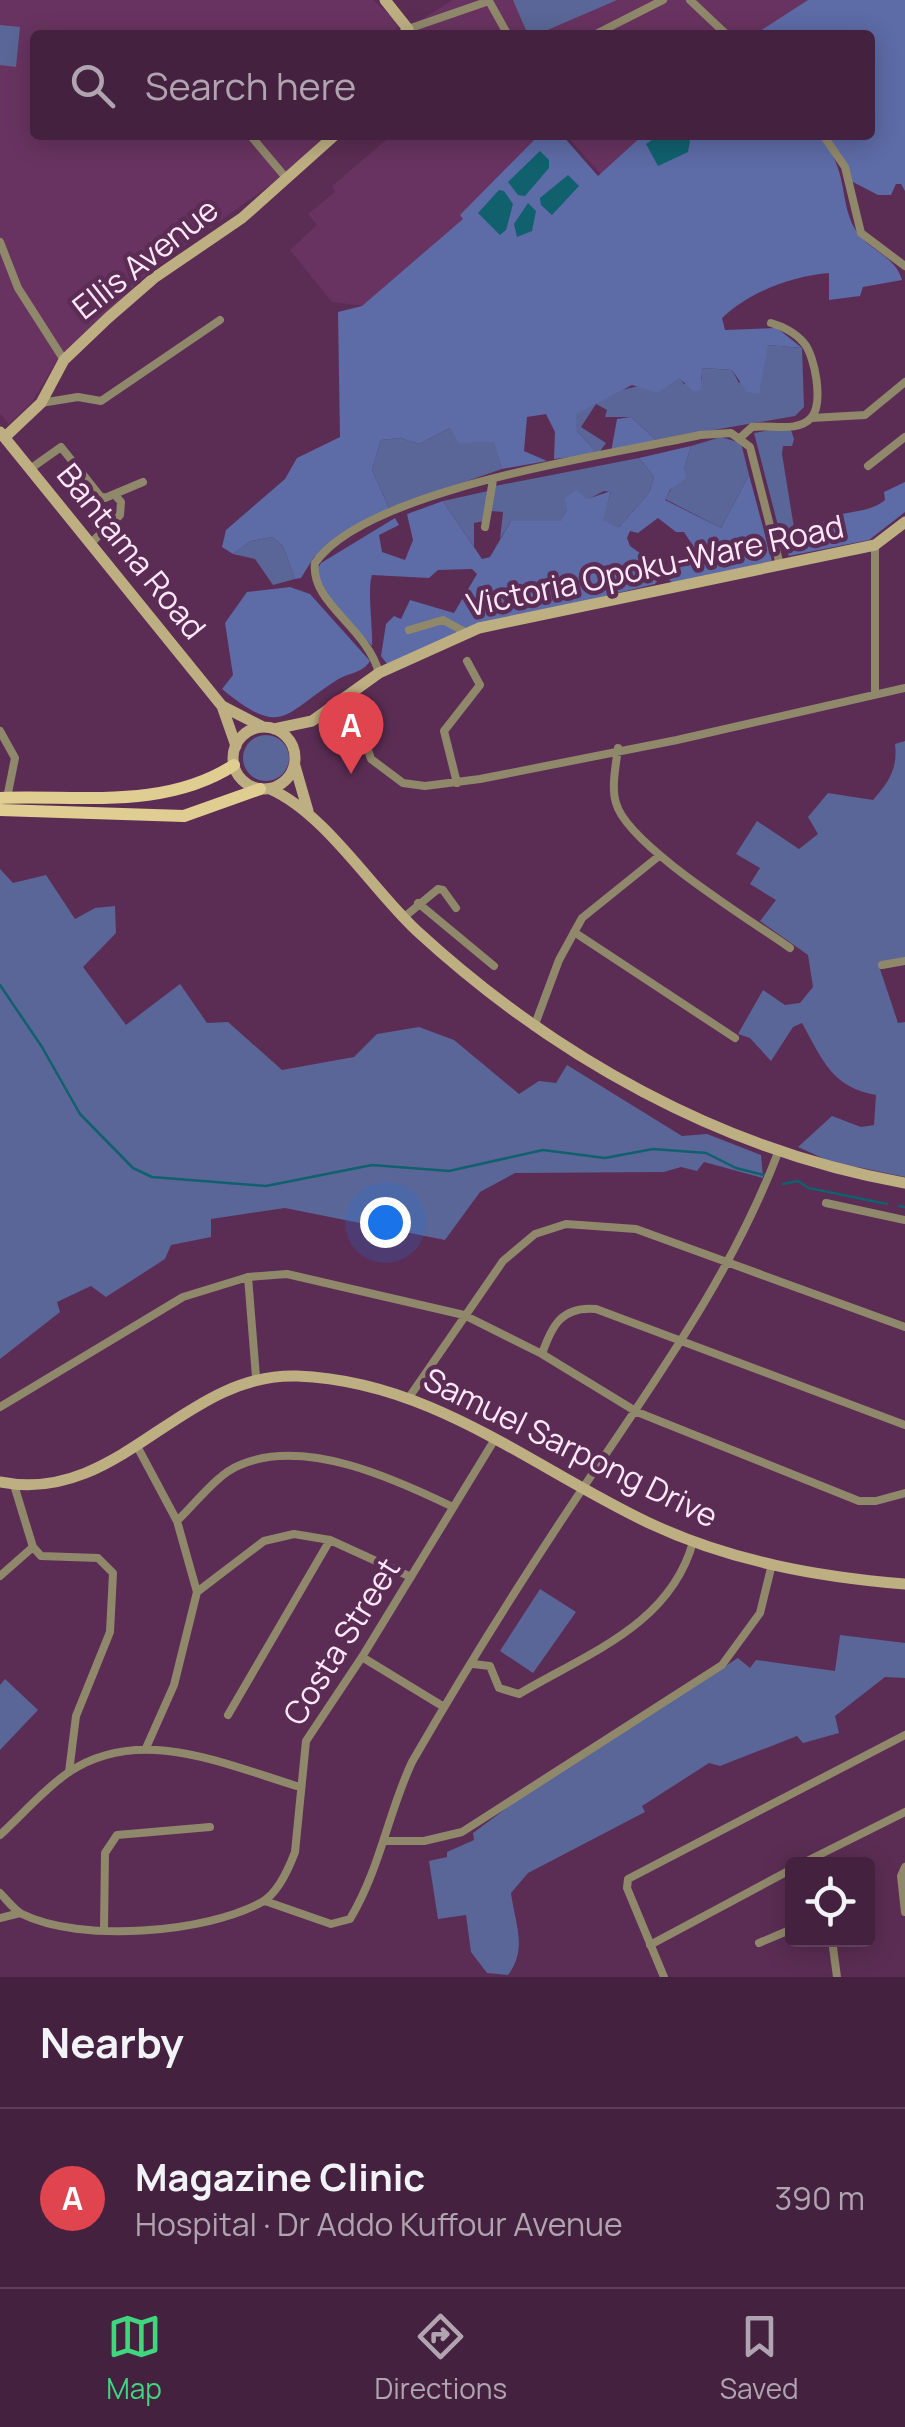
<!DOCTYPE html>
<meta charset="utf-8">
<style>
:root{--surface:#44223f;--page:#4b2a46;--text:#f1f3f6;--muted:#afa4b0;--line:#5c3f59;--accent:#3ed77d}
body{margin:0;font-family:Manrope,sans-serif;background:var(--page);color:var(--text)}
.controls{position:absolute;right:30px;bottom:30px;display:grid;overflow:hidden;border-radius:10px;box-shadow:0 5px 25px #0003}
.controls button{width:90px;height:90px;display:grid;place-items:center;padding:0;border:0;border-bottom:2px solid var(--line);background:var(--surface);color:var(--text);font:50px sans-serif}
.you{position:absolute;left:385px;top:1222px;width:35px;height:35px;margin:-25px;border:8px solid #fff;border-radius:50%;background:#1a73e8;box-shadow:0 0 0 15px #1a73e833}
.badge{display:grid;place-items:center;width:65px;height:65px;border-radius:50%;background:var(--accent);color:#fff;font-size:32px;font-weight:700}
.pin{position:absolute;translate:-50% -82px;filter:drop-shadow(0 2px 5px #0008)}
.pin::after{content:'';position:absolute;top:52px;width:35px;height:30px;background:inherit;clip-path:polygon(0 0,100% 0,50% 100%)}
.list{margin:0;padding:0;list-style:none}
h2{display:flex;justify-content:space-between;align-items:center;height:130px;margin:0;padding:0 40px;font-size:42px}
h2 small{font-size:32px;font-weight:400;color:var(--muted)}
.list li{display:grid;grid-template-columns:65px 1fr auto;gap:30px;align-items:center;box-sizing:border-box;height:180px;padding:0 40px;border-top:2px solid var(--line)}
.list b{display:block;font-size:38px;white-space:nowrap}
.list p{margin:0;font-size:32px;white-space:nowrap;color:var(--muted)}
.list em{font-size:32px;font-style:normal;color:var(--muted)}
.icon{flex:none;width:55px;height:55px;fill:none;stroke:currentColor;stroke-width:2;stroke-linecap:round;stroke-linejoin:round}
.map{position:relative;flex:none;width:905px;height:1977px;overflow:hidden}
.search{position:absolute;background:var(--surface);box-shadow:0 5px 25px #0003;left:30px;right:30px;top:30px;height:110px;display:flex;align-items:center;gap:25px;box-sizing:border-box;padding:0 35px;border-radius:10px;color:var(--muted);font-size:38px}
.sheet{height:310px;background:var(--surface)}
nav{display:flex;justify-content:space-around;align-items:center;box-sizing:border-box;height:140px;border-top:2px solid var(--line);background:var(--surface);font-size:28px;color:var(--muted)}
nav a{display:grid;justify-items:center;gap:5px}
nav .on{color:var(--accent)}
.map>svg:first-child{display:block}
.built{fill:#683360}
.green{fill:#5a6697}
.forest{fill:#5d6ba6}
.water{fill:#10606e}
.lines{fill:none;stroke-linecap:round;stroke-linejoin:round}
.stream{stroke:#10606e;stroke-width:2.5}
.street{stroke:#90886b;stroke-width:8}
.secondary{stroke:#bdaf82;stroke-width:11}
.primary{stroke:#e0cd92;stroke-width:12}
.labels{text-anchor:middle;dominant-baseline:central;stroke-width:9;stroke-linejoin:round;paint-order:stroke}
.street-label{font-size:32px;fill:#ffe7fa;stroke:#5b2d54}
</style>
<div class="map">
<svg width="905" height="1977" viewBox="0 0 905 1977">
<rect width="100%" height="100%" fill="#5b2d54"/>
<path class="built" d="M0 0H373L399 23 393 35H35V135H324L295 167 149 272 56 362 32 402 9 424 0 413Z
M452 0H808L756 35H419L418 22Z
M392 135H542L463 217 466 222 366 306 332 302 290 250 317 225 308 214 335 192 332 186Z
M566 135H655L606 180Z"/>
<path class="green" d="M513 0H617L536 35H528Z
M0 25 20 27 16 67 0 65Z
M768 345 802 348 804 407 795 416 656 440 631 417H605L607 410 596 404 581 427 606 443 598 454 577 431 575 414 612 392 679 377 684 384 702 380 701 368 732 370 739 383Z
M450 428 495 442 502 469 389 508 372 470 381 440 400 438 419 444Z
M782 428 791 430 794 439 792 446H783L782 454 796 540 783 545 754 433Z
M721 437 741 443 749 475 721 528 665 499 684 469 691 446Z
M639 458 654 477 649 493 619 527 602 520 611 492 604 491 567 510 561 522 511 521 500 539 503 512 491 511 495 486Z
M488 491 484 521 474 523V547L443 501Z
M272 537 283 546 295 579 273 585 255 559 233 554 251 541Z
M243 758a23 23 0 1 1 46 0a23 23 0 1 1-46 0Z
M905 741V964L880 969 898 1023 905 1022V1177L829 1161 798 1147 832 1116 861 1127 874 1125 876 1095C832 1087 823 1061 802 1023L793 1027 771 1061 750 1038 738 1034 763 990 785 1005 800 1003 813 987 808 955 760 921 776 900 750 884 760 868 736 854 757 821 799 849 818 834 808 817 828 793 873 800C889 782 898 768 895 744Z
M0 869 13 883 46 875 75 919 95 908 115 906 116 933 83 967 126 1025 180 984 207 1023 228 1022 282 1070 354 1057 377 1034 419 1027 454 1040 519 1094 539 1081 556 1083 567 1065 682 1136 707 1134 761 1155 763 1178 704 1162 697 1171 681 1167 664 1172 515 1173 480 1192 445 1240 285 1208 211 1219V1237L171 1245 165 1259 106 1297 91 1286 57 1302 60 1312 0 1359Z
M540 1589 576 1612 533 1673 500 1651Z
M840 1635 905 1643V1678L885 1677 835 1716 839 1733 803 1743 797 1736 720 1766 709 1763 642 1806 645 1812 528 1873 511 1893C515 1924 528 1949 508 1975L487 1973 471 1952 466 1915 438 1919 429 1861 447 1857V1852L474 1840 473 1833 527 1793 738 1658 750 1668 756 1660 835 1671Z
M5 1679 38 1710 0 1750V1685Z"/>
<path class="forest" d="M808 0H905V191L901 184H896L891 195H878L851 181 828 135H870V35H754Z
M539 135H562L598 176 643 135H818C850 170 838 199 855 229 867 250 895 255 902 280L863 287 860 296 829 300V273C792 276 749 292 722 318L725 330 777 328 802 348 768 345 759 394 747 392 732 370 702 368 701 390 694 392 679 378 658 393 632 385 576 414 577 431 598 454 554 459 555 432 546 414 527 417 524 451 547 461 502 469 494 442 459 443 450 428 419 444 400 438 381 440 372 470 389 508 314 557 301 578 295 579 283 546 272 537 251 541 233 554 222 547 226 530 285 479 297 458 340 437 338 312 362 306 463 219 460 215Z
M631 417 656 440 611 452 617 419Z
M691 446 684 469 686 478 670 490 665 500 721 528 749 475 772 561 673 584 666 576 669 565 689 558 695 549 684 532H676L658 518 638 533 630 531 627 538 630 546 655 564 658 580 655 584 458 632 387 664 381 656 386 624 394 616 401 619 410 600 454 613 477 574 472 569 438 570 429 578 372 575C367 589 373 627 372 646L319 588 317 570 321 563 395 518 399 525 379 535 382 552 405 560 413 540 407 514 443 501 482 559 490 557 511 521H561L567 510 565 498 576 490 587 499 611 491 603 520 619 527 649 493 654 477 639 458Z
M905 482V512L869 540 789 556 783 545 809 538C830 503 860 520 885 500L884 492Z
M290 587 310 594 370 661C362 674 349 672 337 680 283 714 283 739 222 689L233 675 225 623 247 592Z"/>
<path class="water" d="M659 135H684L690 141 688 152 658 166 646 144Z
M540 151 549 160V168L525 196 518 195 508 182Z
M568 175 579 186 552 215 541 205 540 198Z
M499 190 504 191 513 204 506 230 500 235 478 213Z
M528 203 536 211 532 231 517 237 514 224Z"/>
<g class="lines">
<path class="stream" d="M0 985 42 1047 80 1114 133 1168 152 1177 266 1186 372 1165 449 1171 543 1150 605 1158 653 1149 706 1153 736 1168 764 1175
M783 1184 798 1181 809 1188 887 1204
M899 1206 905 1207"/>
<path class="street" d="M690 0 727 35
M408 29 489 1 508 35
M594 35 663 0
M250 135 287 179
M823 135 845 167 861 233 905 266
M0 242 18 288 64 360
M41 403 78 397 101 401 220 320
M811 418 865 415 905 382
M741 437 752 427C771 424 797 433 811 418 824 404 815 356 804 343 796 333 782 326 771 323
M868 466 905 437
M30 469 61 447 100 496 105 498 143 482
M485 527 493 480
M91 543 120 515 121 502 115 495
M875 545V694
M409 630 443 620 467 633
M379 673C367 627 310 603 315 563 367 488 610 455 700 435L731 433 750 447 780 565
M350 694 371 759 403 783 425 786 480 779 677 740 905 688
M0 731 15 758 7 798
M618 748C616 765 611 787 616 803 627 845 752 921 790 948
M457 783 444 731 480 685 467 661
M418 903 494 966
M403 918 438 889 443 890 456 908
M574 932 735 1038
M882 965 905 961
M534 1027 559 960 582 918 659 856
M826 1203 905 1220
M248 1277 256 1377
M542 1354C552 1325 562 1306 596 1309L905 1425
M410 1396 503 1261 535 1234 566 1224 636 1229 905 1327
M0 1407 183 1297 248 1277 287 1274 464 1315 542 1354 637 1412 859 1501H876L905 1493
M138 1448 177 1521 197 1592
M14 1485 33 1547 41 1556 98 1558 113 1573 110 1632 76 1716 69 1772
M177 1521C196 1503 217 1474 240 1465 305 1437 395 1479 453 1507
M0 1576 33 1547
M362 1657 444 1707
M473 1664 490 1666 499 1688 519 1694C588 1653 670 1625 693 1542
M228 1715 330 1540
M146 1748 174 1685 197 1592 264 1541 294 1534 330 1540 411 1577
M0 1835C22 1815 44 1789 69 1772 141 1724 226 1765 300 1787
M386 1841H424L462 1832 722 1665 760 1613 772 1564
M801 1864 905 1812
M905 1867 901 1876 905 1912
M0 1893C6 1899 14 1910 22 1914 80 1943 206 1933 262 1902 278 1893 289 1868 295 1852L306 1741 362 1657 495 1439
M265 1901 331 1924 350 1919C380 1869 388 1813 412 1762 465 1670 522 1579 581 1491 655 1380 732 1275 779 1150
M0 1918 20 1913
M104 1929 105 1853 117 1835 210 1827
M832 1940 837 1977
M759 1943 792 1929
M650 1945 792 1869
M664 1977 627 1888 628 1879 905 1735"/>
<path class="secondary" d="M385 0 408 29 403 35
M0 432 222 706 236 746
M5 437 41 403 64 360 108 318 154 278 242 218 335 135
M222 706 263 727
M233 758a31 31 0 1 1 62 0a31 31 0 1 1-62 0Z
M274 729 312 721 379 673 479 628 875 545 905 522
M295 766 308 811
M270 789C325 813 372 889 417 931 553 1056 722 1151 905 1183
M0 1482C119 1506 182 1372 297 1376 432 1381 531 1467 649 1523 730 1561 817 1577 905 1584"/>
<path class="primary" d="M0 798C79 795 165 810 234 765
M0 810 184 816 260 789"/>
</g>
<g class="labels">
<g class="street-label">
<text transform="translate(145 258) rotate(-38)">Ellis Avenue</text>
<text transform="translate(132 551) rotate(51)">Bantama Road</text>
<text transform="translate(655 565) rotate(-12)">Victoria Opoku-Ware Road</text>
<text transform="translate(571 1447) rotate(26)">Samuel Sarpong Drive</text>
<text transform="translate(341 1641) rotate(-58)">Costa Street</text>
</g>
</g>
</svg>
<div class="controls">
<button><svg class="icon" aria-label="locate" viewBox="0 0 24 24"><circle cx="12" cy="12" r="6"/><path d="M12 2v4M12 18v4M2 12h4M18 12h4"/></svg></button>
</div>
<div class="you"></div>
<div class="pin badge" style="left:351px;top:774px;background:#e0444e">A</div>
<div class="search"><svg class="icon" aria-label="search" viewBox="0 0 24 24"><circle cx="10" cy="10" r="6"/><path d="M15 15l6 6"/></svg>Search here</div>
</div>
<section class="sheet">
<h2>Nearby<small></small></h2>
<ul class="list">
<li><span class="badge" style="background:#e0444e">A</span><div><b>Magazine Clinic</b><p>Hospital · Dr Addo Kuffour Avenue</p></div><em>390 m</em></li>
</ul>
</section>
<nav>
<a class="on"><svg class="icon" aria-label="map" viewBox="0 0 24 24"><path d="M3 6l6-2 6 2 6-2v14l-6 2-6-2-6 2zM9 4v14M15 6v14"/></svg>Map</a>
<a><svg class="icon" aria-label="directions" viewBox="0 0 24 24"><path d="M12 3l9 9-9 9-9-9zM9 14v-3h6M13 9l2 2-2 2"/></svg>Directions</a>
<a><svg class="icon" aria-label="saved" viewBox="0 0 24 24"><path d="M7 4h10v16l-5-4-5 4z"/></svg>Saved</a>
</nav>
